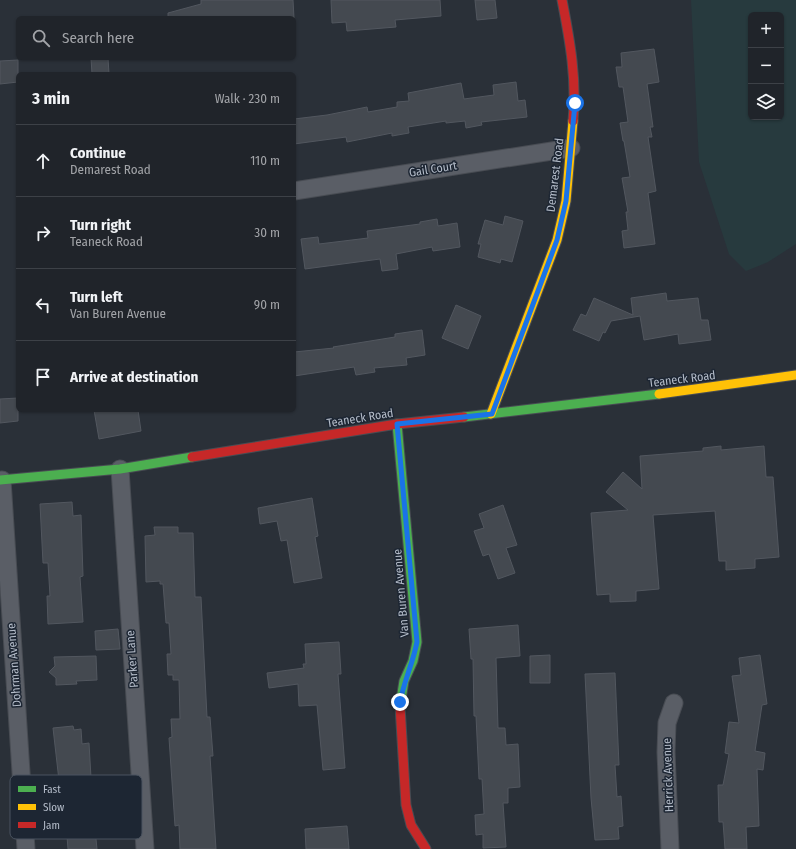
<!DOCTYPE html>
<meta charset="utf-8">
<style>
:root{--surface:#20242a;--page:#2d3036;--text:#f1f3f6;--muted:#a2a4a8;--line:#3d4147}
body{margin:0;font-family:"Fira Sans Condensed",sans-serif;background:var(--page);color:var(--text)}
.controls{position:absolute;right:12px;top:12px;display:grid;overflow:hidden;border-radius:6px;box-shadow:0 1px 3px #0004}
.controls button{width:36px;height:36px;display:grid;place-items:center;padding:0;border:0;border-bottom:1px solid var(--line);background:var(--surface);color:var(--text);font:20px sans-serif}
.stop{position:absolute;width:12px;height:12px;margin:-9px;border:3px solid #1a73e8;border-radius:50%;background:#fff}
.stop.end{background:#1a73e8;border-color:#fff;box-shadow:0 1px 4px #0008}
.list{margin:0;padding:0;list-style:none}
h2{display:flex;justify-content:space-between;align-items:center;height:52px;margin:0;padding:0 16px;font-size:17px}
h2 small{font-size:13px;font-weight:400;color:var(--muted)}
.list li{display:grid;grid-template-columns:26px 1fr auto;gap:12px;align-items:center;box-sizing:border-box;height:72px;padding:0 16px;border-top:1px solid var(--line)}
.list b{display:block;font-size:15px;white-space:nowrap}
.list p{margin:0;font-size:13px;white-space:nowrap;color:var(--muted)}
.list em{font-size:13px;font-style:normal;color:var(--muted)}
.icon{flex:none;width:22px;height:22px;fill:none;stroke:currentColor;stroke-width:2;stroke-linecap:round;stroke-linejoin:round}
.map{position:relative;flex:none;width:796px;height:849px;overflow:hidden}
.search{position:absolute;background:var(--surface);box-shadow:0 1px 3px #0004;left:16px;top:16px;width:280px;height:44px;display:flex;align-items:center;gap:10px;box-sizing:border-box;padding:0 14px;border-radius:6px;color:var(--muted);font-size:15px}
.panel{position:absolute;background:var(--surface);box-shadow:0 1px 3px #0004;left:16px;top:72px;width:280px;height:340px;border-radius:6px}
.map>svg:first-child{display:block}
.green{fill:#273a3e;fill-rule:evenodd}
.building{fill:#444950;stroke:#52575f}
.lines{fill:none;stroke-linecap:round;stroke-linejoin:round}
.street-casing{stroke:#484c53;stroke-width:19}
.fast-casing{stroke:#484c53;stroke-width:11}
.slow-casing{stroke:#484c53;stroke-width:11}
.jam-casing{stroke:#484c53;stroke-width:11}
.street{stroke:#5a5e66;stroke-width:17}
.fast{stroke:#4caf50;stroke-width:9}
.slow{stroke:#ffc107;stroke-width:9}
.jam{stroke:#c62828;stroke-width:9}
.route{stroke:#1a73e8;stroke-width:5}
.labels{text-anchor:middle;dominant-baseline:central;stroke-width:3;stroke-linejoin:round;paint-order:stroke}
.street-label{font-size:12px;fill:#b4bcc9;stroke:#1d2633}
.key{fill:#1d2633;stroke:#4a5360;stroke-width:1}
.key-label{font-size:11px;fill:#b4bcc9}
</style>
<div class="map">
<svg width="796" height="849" viewBox="0 0 796 849">
<rect width="100%" height="100%" fill="#2a3038"/>
<path class="green" d="M691 0H796V244L768 262 746 271 729 254 699 162ZM751 15H781V117H751Z"/>
<path class="building" d="M201 0H293L294 18H168V13L201 4Z
M331 0H440L441 16 395 20 396 27 347 31 346 22 332 23Z
M475 0H495L497 18 477 20Z
M654 49 659 82 647 84 653 127H650L652 137H648L656 191 648 193 655 244 624 248 622 231 628 230 626 212H628L622 178 630 177 624 141H623L620 123 628 122 623 87H619L616 67H622L621 53Z
M91 58H108L109 74H92Z
M18 60V82L0 84V61Z
M516 82 518 101 525 100 527 117 481 122 482 125 466 128 465 121 446 123V121L408 127 409 133 392 136V133L347 142 346 137 294 144V119L327 115 367 107 368 112 397 107V102L409 101 408 93 461 83 464 99 494 95 493 85Z
M505 216 523 221 512 262 501 259 500 263 478 257 481 244H478L485 220 503 225Z
M437 219 438 226 457 223 460 247 433 251 432 247 396 254 398 269 382 271 380 259 305 269 301 239 318 237 319 244 360 239 368 238 367 231 420 224V222Z
M666 293 667 301 698 298 701 320H708L711 340 679 344 678 334 644 340 640 316 611 321 605 333 603 332 599 341 573 330 581 314 586 316 594 298 633 315 631 298Z
M456 305 481 316 468 349 442 338Z
M422 330 425 355 406 358 407 365 374 368 375 372 356 375 354 367 294 376V352L334 348 333 347 395 337V334Z
M18 398V421L0 423V399Z
M94 410H138L141 431 99 439Z
M721 446V450L764 446 766 477H773L779 557 755 559V568L726 570V561H719L715 511 653 515 659 589 636 591V601L610 602V594L597 595 591 513 628 510 606 492 623 472 642 489 640 456 703 451V448Z
M312 498 318 536 315 537 322 578 294 583 287 540 281 541 277 521 260 524 258 508Z
M72 502 73 516 81 515 83 576 80 577 83 622 48 624 47 596H50L48 563H43L40 504Z
M503 505 517 545 506 548 515 573 498 579 489 554 483 556 474 531 484 528 479 514Z
M154 527H178V533H193L195 597H201L207 717H210L213 756H210L216 849H180L179 825 175 826 169 738 172 737 171 719H180L179 680H173V675H168L167 654H171L169 623H166L163 584H160V581L146 582 145 536 155 535Z
M518 625 520 656 496 658 498 728H505L506 745 518 744 520 787 508 788V803H503L506 847 483 848V834L476 835 475 815 484 814 482 779H479L476 716H474L473 659H471L469 629Z
M118 629 120 649 96 650 95 631Z
M339 642 341 674H338L345 768 323 770 317 705 299 706 298 684 269 688 267 673 304 668 303 664H306L305 644Z
M550 655V683H530V656Z
M760 655 767 704 762 705 755 751 765 753 763 770 757 769 759 826 746 827 747 849H725L723 822H719L718 785H723L729 754 725 753 729 722 739 723 732 676 741 675 739 658Z
M96 656 97 680 76 681 77 684 56 685V678L49 672 55 666 54 657Z
M615 673 619 765H615L617 797 621 796 623 826 618 827 619 839 595 840 591 798 585 674Z
M73 726 74 730 81 729 82 744 89 743 94 829H95L97 849H68L64 798H61L53 728Z
M347 826 349 849H306L305 829Z"/>
<g class="lines">
<g class="street-casing">
<path id="street" d="M294 191 571 148
M120 469 145 849
M2 480 26 849
M670 849 666 752 667 723 674 703"/>
</g>
<g class="fast-casing">
<path id="fast" d="M464 417 659 394
M397 424 417 642 413 661 404 681 400 706
M0 480 120 469 192 457"/>
</g>
<g class="slow-casing">
<path id="slow" d="M659 394 796 375
M491 414 557 240 566 201 573 121"/>
</g>
<g class="jam-casing">
<path id="jam" d="M562 0C570 41 577 80 573 121
M192 457 397 424 464 417
M400 706 406 805 411 825 426 849"/>
</g>
<use href="#street" class="street"/>
<use href="#fast" class="fast"/>
<use href="#slow" class="slow"/>
<use href="#jam" class="jam"/>
</g>
<g class="lines">
<path class="route" d="M400 702C404 681 413 663 417 642L397 424 492 414 557 240 566 201 575 103"/>
</g>
<g class="labels">
<g class="street-label">
<text transform="translate(433 169) rotate(-9)">Gail Court</text>
<text transform="translate(555 175) rotate(-83)">Demarest Road</text>
<text transform="translate(682 379) rotate(-7)">Teaneck Road</text>
<text transform="translate(360 418) rotate(-9)">Teaneck Road</text>
<text transform="translate(401 593) rotate(-95)">Van Buren Avenue</text>
<text transform="translate(132 659) rotate(-94)">Parker Lane</text>
<text transform="translate(14 665) rotate(-94)">Dohrman Avenue</text>
<text transform="translate(668 775) rotate(-92)">Herrick Avenue</text>
</g>
</g>
<rect x="10" y="775" width="132" height="64" rx="6" class="key"/>
<rect x="18" y="786" width="18" height="6" fill="#4caf50"/>
<rect x="18" y="804" width="18" height="6" fill="#ffc107"/>
<rect x="18" y="822" width="18" height="6" fill="#c62828"/>
<g class="key-label">
<text x="43" y="793">Fast</text>
<text x="43" y="811">Slow</text>
<text x="43" y="829">Jam</text>
</g>
</svg>
<div class="controls">
<button>+</button>
<button>−</button>
<button><svg class="icon" aria-label="layers" viewBox="0 0 24 24"><path d="M12 4l9 5-9 5-9-5zM3 14l9 5 9-5"/></svg></button>
</div>
<div class="stop" style="left:575px;top:103px"></div>
<div class="stop end" style="left:400px;top:702px"></div>
<div class="search"><svg class="icon" aria-label="search" viewBox="0 0 24 24"><circle cx="10" cy="10" r="6"/><path d="M15 15l6 6"/></svg>Search here</div>
<section class="panel">
<h2>3 min<small>Walk · 230 m</small></h2>
<ul class="list">
<li><svg class="icon" aria-label="ahead" viewBox="0 0 24 24"><path d="M12 20V5M6 11l6-6 6 6"/></svg><div><b>Continue</b><p>Demarest Road</p></div><em>110 m</em></li>
<li><svg class="icon" aria-label="right" viewBox="0 0 24 24"><path d="M7 20v-9h11M14 6l5 5-5 5"/></svg><div><b>Turn right</b><p>Teaneck Road</p></div><em>30 m</em></li>
<li><svg class="icon" aria-label="left" viewBox="0 0 24 24"><path d="M17 20v-9H6M10 6l-5 5 5 5"/></svg><div><b>Turn left</b><p>Van Buren Avenue</p></div><em>90 m</em></li>
<li><svg class="icon" aria-label="arrive" viewBox="0 0 24 24"><path d="M6 21V4h12l-3 4 3 4H6"/></svg><div><b>Arrive at destination</b></div></li>
</ul>
</section>
</div>
